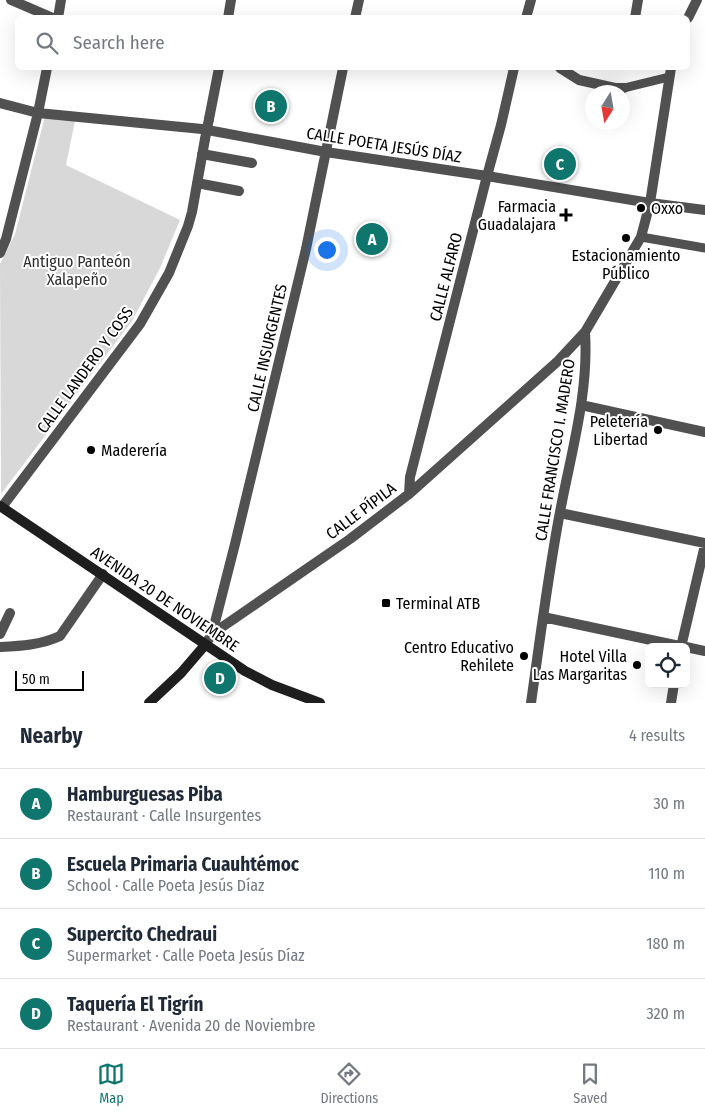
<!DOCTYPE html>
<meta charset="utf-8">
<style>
:root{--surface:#fff;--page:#f6f6f7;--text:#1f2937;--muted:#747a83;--line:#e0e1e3;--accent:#0f766e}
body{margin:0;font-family:"Fira Sans Condensed",sans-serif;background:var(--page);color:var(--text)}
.controls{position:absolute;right:15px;bottom:15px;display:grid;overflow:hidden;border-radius:8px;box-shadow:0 5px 20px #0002}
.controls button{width:45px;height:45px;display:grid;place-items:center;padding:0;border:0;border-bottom:1px solid var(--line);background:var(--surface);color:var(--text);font:25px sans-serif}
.compass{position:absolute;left:585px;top:85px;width:45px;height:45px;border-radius:50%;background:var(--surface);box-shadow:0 5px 20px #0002;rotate:191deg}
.scale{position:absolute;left:15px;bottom:12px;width:69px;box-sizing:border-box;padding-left:5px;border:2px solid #000;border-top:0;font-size:14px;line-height:18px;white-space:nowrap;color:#000;-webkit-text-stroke:4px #fff;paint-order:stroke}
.you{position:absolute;left:326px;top:249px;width:18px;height:18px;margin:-12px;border:4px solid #fff;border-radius:50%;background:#1a73e8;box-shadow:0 0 0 8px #1a73e833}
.badge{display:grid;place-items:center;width:32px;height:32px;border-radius:50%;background:var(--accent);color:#fff;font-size:16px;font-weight:700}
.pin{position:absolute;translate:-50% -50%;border:2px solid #fff;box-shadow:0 1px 5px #0006}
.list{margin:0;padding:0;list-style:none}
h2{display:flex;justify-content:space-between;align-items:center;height:65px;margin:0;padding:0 20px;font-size:21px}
h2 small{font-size:16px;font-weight:400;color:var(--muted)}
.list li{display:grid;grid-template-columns:32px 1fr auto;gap:15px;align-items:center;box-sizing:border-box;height:70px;padding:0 20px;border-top:1px solid var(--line)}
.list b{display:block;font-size:19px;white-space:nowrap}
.list p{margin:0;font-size:16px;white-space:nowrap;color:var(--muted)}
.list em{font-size:16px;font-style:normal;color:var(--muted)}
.icon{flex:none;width:28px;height:28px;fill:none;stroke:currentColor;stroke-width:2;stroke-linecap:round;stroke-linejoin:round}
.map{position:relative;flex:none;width:705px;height:703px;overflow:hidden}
.search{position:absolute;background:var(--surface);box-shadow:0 5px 20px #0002;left:15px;right:15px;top:15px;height:55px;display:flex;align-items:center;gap:12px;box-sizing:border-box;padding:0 18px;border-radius:8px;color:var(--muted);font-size:19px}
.sheet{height:345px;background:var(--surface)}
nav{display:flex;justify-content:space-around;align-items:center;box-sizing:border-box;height:70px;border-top:1px solid var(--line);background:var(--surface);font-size:14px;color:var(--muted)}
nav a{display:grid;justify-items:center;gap:2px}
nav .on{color:var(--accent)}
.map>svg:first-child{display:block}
.green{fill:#d8d8d8}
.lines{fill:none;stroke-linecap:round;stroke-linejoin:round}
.pedestrian{stroke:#515151;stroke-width:9}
.minor{stroke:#515151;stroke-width:10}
.secondary{stroke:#1e1e1e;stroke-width:10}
.minor-bridge{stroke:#515151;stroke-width:10}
.poi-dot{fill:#000;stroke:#fff;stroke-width:2}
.labels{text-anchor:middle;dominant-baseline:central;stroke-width:4;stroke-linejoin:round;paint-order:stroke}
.street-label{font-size:16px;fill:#000;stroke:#fff}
.poi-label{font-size:16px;fill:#000;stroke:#fff;text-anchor:end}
.park-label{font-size:16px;fill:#2f2f2f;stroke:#fff}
</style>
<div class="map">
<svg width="705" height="703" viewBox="0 0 705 703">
<rect width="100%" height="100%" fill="#fff"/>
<path class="green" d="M45 116 75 121 66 165 180 220 160 268 132 321 1 494 0 264 15 234Z"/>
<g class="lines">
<path class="pedestrian" d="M624 88 669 77
M641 237 705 248"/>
<path class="minor" d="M11 0 53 18
M58 18 61 0
M228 18 231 0
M355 18 359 0
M526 18 531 0
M635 18 638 0
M688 18 697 0
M560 68 579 80 615 88H624
M0 103 38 113 202 129 326 152 487 176 650 203 705 210
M209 119 219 68
M202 154 252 163
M197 183 239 191
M0 253 6 239 38 113 47 68
M581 405 705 432
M409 494 410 477 487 176 501 125 514 68
M2 507 140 324 169 273 188 226 192 212 205 139
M560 513 705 543
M543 617 684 647
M0 634 10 613
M212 634 235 544 306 249 343 68
M205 645 212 634 350 539 409 494 558 361 585 332 641 237 650 203 671 68
M0 647C20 646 41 645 60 636L103 574
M681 647 705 545
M686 647 705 651
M531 703C540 639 548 575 560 512 571 453 589 393 585 332
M671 703 674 684"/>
<path class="secondary" d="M0 506 245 671 272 685 320 703
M149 703 181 673 205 645"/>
<path class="minor-bridge" d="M205 139 209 119"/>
</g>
<g class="poi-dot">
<circle cx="641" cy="208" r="5"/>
<path d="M563.5 207.5h5v5h5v5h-5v5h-5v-5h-5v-5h5z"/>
<circle cx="626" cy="238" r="5"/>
<circle cx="658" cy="430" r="5"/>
<circle cx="91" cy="450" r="5"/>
<rect x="381" y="598" width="10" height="10" rx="2.5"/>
<circle cx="524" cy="656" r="5"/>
<circle cx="637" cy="665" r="5"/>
</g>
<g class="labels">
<g class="street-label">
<text transform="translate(384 145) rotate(9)">CALLE POETA JESÚS DÍAZ</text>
<text transform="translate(446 277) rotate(-76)">CALLE ALFARO</text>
<text transform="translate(267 348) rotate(-77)">CALLE INSURGENTES</text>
<text transform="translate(85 370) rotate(-54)">CALLE LANDERO Y COSS</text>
<text transform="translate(555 450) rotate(-81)">CALLE FRANCISCO I. MADERO</text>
<text transform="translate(361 511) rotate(-37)">CALLE PÍPILA</text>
<text transform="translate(165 599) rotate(34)">AVENIDA 20 DE NOVIEMBRE</text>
</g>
<g class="poi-label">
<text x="556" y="206">Farmacia<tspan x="556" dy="18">Guadalajara</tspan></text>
<text x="651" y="208" text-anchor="start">Oxxo</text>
<text x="626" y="255" text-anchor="middle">Estacionamiento<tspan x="626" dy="18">Público</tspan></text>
<text x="648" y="421">Peletería<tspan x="648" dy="18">Libertad</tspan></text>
<text x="101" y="450" text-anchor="start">Maderería</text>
<text x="396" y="603" text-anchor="start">Terminal ATB</text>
<text x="514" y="647">Centro Educativo<tspan x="514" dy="18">Rehilete</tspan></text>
<text x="627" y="656">Hotel Villa<tspan x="627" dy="18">Las Margaritas</tspan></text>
</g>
<g class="park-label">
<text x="77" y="261">Antiguo Panteón<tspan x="77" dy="18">Xalapeño</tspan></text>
</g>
</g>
</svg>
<div class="controls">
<button><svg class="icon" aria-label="locate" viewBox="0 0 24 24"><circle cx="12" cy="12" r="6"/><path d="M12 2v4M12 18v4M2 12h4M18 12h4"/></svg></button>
</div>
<svg class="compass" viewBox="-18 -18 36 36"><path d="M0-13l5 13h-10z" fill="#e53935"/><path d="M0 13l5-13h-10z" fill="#747a83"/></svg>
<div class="scale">50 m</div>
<div class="you"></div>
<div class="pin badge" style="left:372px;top:239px">A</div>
<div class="pin badge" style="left:271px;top:106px">B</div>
<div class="pin badge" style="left:560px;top:164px">C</div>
<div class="pin badge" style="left:220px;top:678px">D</div>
<div class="search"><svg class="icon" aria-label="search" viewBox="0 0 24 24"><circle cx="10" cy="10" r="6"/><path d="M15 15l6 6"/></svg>Search here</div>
</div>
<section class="sheet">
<h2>Nearby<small>4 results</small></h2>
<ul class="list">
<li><span class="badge">A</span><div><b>Hamburguesas Piba</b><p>Restaurant · Calle Insurgentes</p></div><em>30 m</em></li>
<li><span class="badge">B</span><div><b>Escuela Primaria Cuauhtémoc</b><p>School · Calle Poeta Jesús Díaz</p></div><em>110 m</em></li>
<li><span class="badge">C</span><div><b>Supercito Chedraui</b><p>Supermarket · Calle Poeta Jesús Díaz</p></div><em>180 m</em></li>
<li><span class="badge">D</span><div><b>Taquería El Tigrín</b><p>Restaurant · Avenida 20 de Noviembre</p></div><em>320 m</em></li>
</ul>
</section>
<nav>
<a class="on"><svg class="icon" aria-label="map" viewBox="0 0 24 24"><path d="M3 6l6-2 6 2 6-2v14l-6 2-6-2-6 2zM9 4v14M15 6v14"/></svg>Map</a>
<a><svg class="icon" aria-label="directions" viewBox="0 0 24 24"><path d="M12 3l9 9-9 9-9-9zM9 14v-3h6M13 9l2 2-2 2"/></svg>Directions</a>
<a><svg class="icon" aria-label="saved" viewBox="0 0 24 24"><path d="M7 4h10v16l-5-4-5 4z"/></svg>Saved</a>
</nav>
